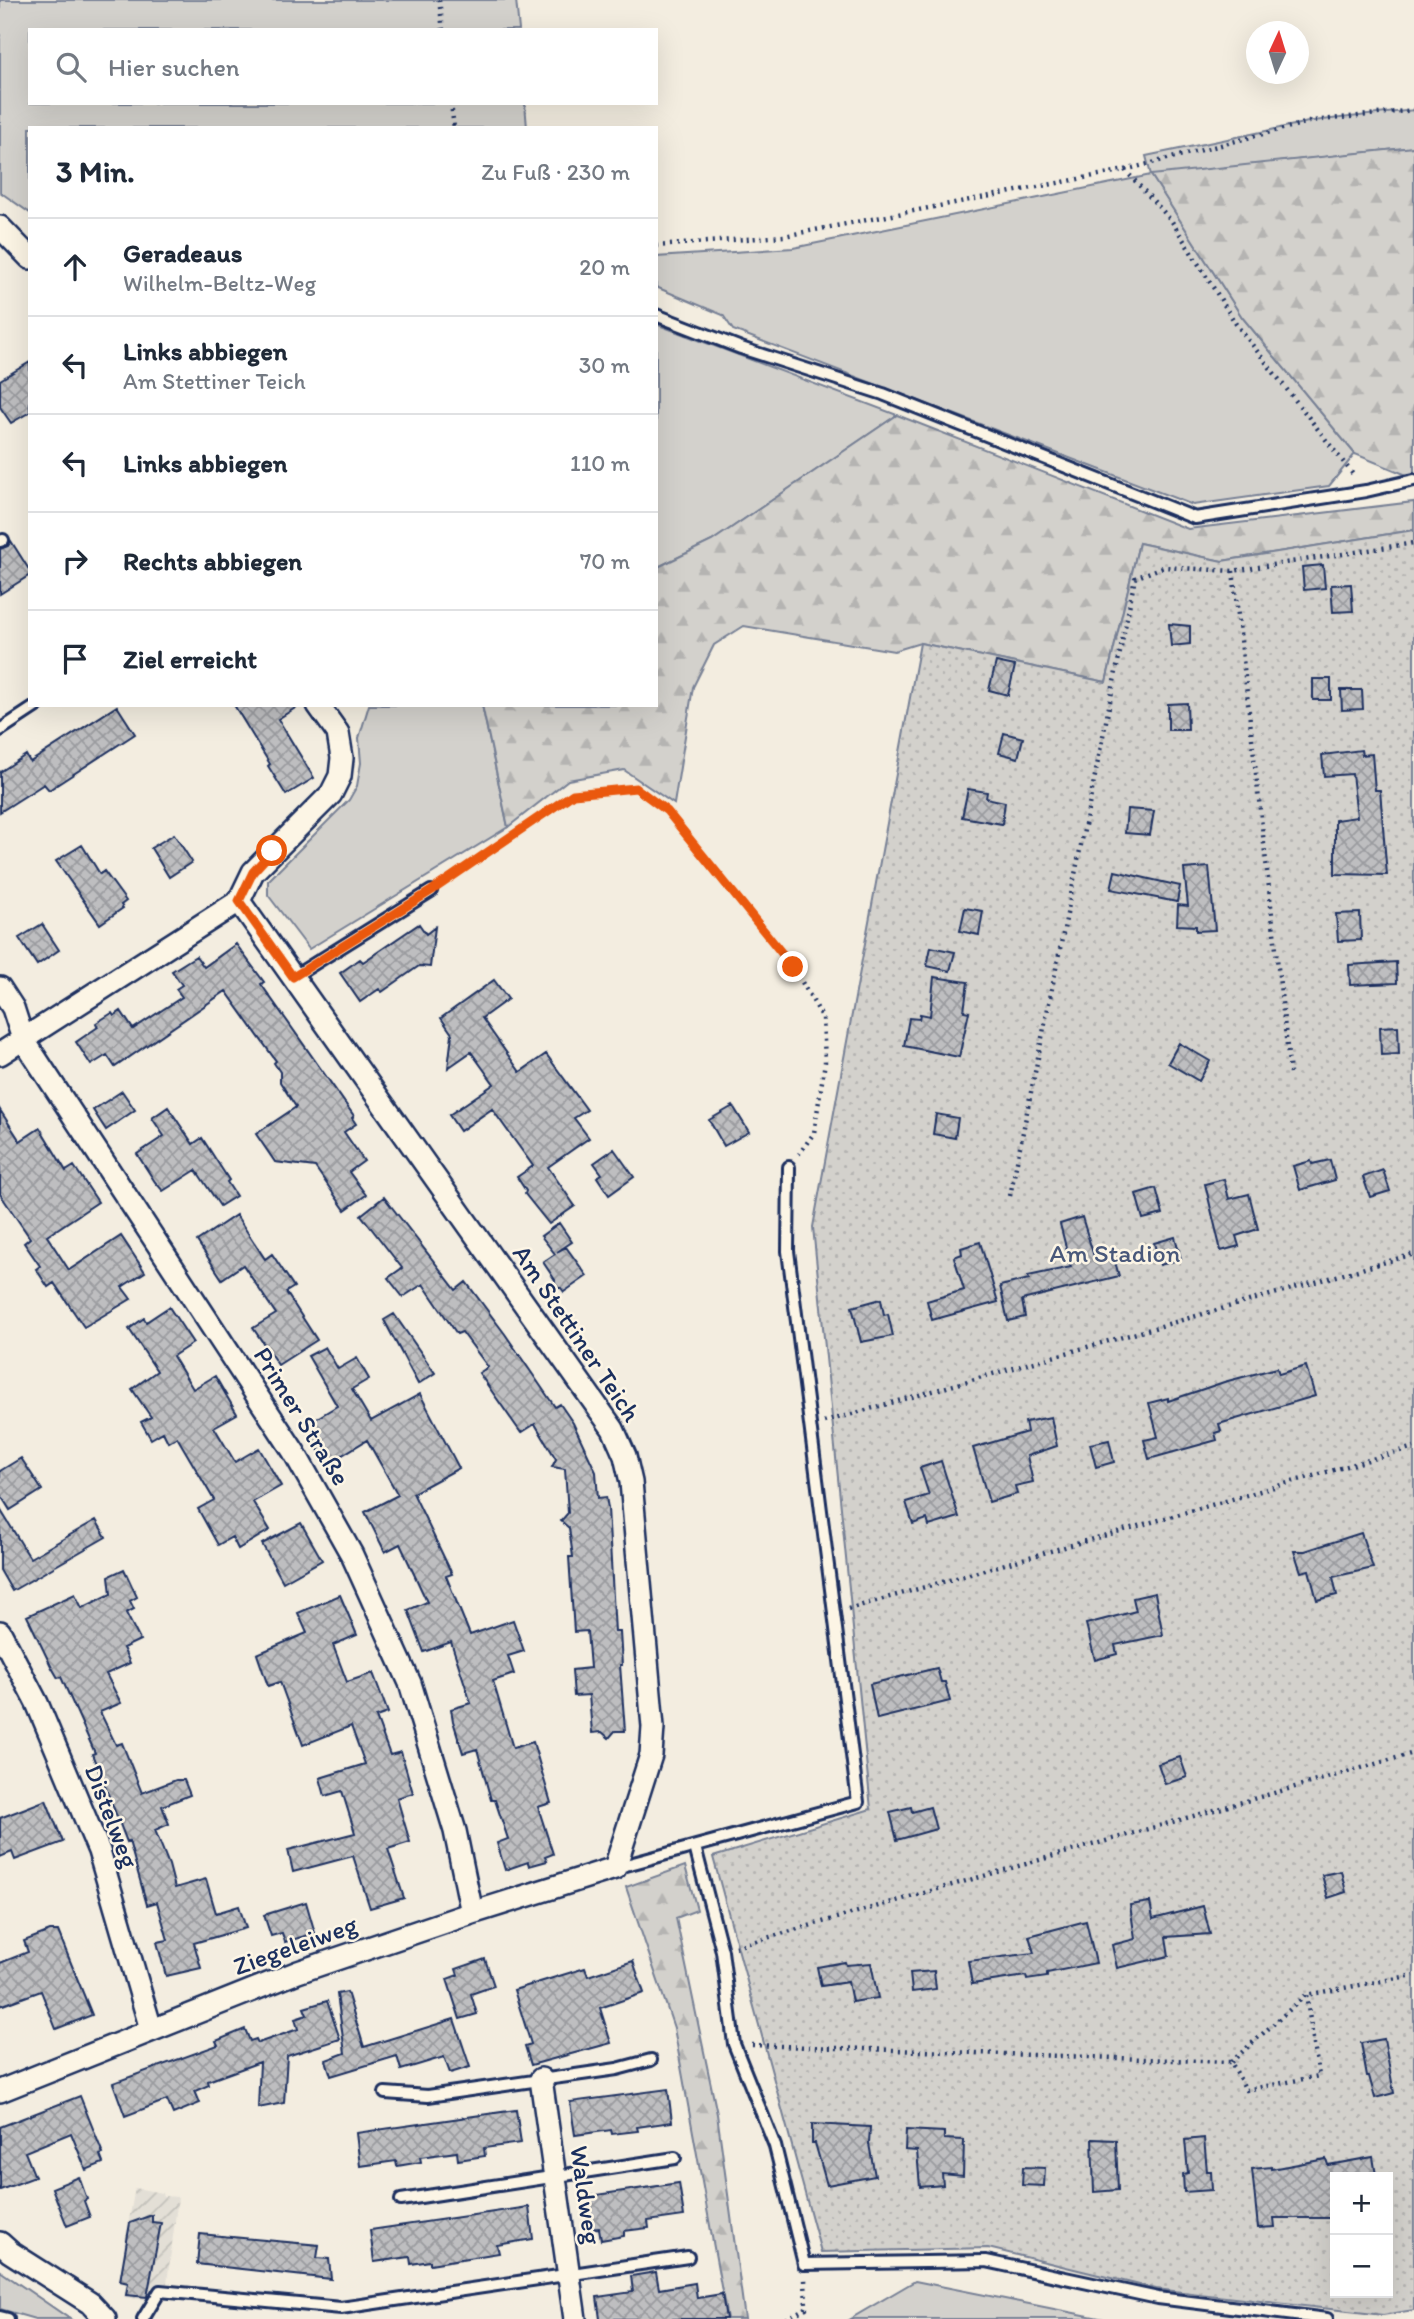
<!DOCTYPE html>
<html lang="de">
<meta charset="utf-8">
<style>
:root{--surface:#fff;--page:#f2f2f3;--text:#1f2937;--muted:#747a83;--line:#e0e1e3}
body{margin:0;font-family:Itim,sans-serif;background:var(--page);color:var(--text)}
.controls{position:absolute;right:21px;bottom:21px;display:grid;overflow:hidden;border-radius:0px;box-shadow:0 7px 28px #0002}
.controls button{width:63px;height:63px;display:grid;place-items:center;padding:0;border:0;border-bottom:2px solid var(--line);background:var(--surface);color:var(--text);font:35px sans-serif}
.compass{position:absolute;left:1246px;top:21px;width:63px;height:63px;border-radius:50%;background:var(--surface);box-shadow:0 7px 28px #0002;rotate:4deg}
.stop{position:absolute;width:21px;height:21px;margin:-16px;border:5px solid #ea580c;border-radius:50%;background:#fff}
.stop.end{background:#ea580c;border-color:#fff;box-shadow:0 2px 7px #0008}
.list{margin:0;padding:0;list-style:none}
h2{display:flex;justify-content:space-between;align-items:center;height:91px;margin:0;padding:0 28px;font-size:30px}
h2 small{font-size:23px;font-weight:400;color:var(--muted)}
.list li{display:grid;grid-template-columns:46px 1fr auto;gap:21px;align-items:center;box-sizing:border-box;height:98px;padding:0 28px;border-top:2px solid var(--line)}
.list b{display:block;font-size:26px;white-space:nowrap}
.list p{margin:0;font-size:23px;white-space:nowrap;color:var(--muted)}
.list em{font-size:23px;font-style:normal;color:var(--muted)}
.icon{flex:none;width:38px;height:38px;fill:none;stroke:currentColor;stroke-width:2;stroke-linecap:round;stroke-linejoin:round}
.map{position:relative;flex:none;width:1414px;height:2319px;overflow:hidden}
.search{position:absolute;background:var(--surface);box-shadow:0 7px 28px #0002;left:28px;top:28px;width:630px;height:77px;display:flex;align-items:center;gap:18px;box-sizing:border-box;padding:0 24px;border-radius:0px;color:var(--muted);font-size:26px}
.panel{position:absolute;background:var(--surface);box-shadow:0 7px 28px #0002;left:28px;top:126px;width:630px;height:581px;border-radius:0px}
.map>svg:first-child{display:block}
.industrial{fill:url(#industrial-furrows)}
.green{fill:#d3d1cc;stroke:#778095;stroke-width:2}
.forest{fill:url(#forest-firs);stroke:#778095;stroke-width:2}
.garden{fill:url(#garden-dots);stroke:#778095;stroke-width:2;fill-rule:evenodd}
.building{fill:url(#building-cross-hatch);stroke:#1b2f5e;stroke-width:2}
.lines{fill:none;stroke-linecap:round;stroke-linejoin:round}
.lane-casing{stroke:#1b2f5e;stroke-width:16}
.street-casing{stroke:#1b2f5e;stroke-width:26}
.path{stroke:#1b2f5e;stroke-width:4.5;stroke-dasharray:2 5;stroke-linecap:butt}
.lane{stroke:#fcf5e5;stroke-width:10}
.street{stroke:#fcf5e5;stroke-width:21}
.route{stroke:#ea580c;stroke-width:9}
.labels{text-anchor:middle;dominant-baseline:central;stroke-width:5;stroke-linejoin:round;paint-order:stroke}
.park-label{font-size:26px;fill:#49587a;stroke:#fcf5e5}
.street-label{font-size:26px;fill:#1b2f5e;stroke:#fcf5e5}
</style>
<div class="map">
<svg width="1414" height="2319" viewBox="0 0 1414 2319">
<defs>
<pattern id="industrial-furrows" width="10" height="10" patternUnits="userSpaceOnUse" patternTransform="scale(1.75)"><rect width="10" height="10" fill="#e3dfd6"/><path d="M-1 1l2-2M0 10L10 0M9 11l2-2" fill="none" stroke="#c2c0ba"/></pattern>
<pattern id="forest-firs" width="22" height="20" patternUnits="userSpaceOnUse" patternTransform="scale(1.75)"><rect width="22" height="20" fill="#d3d1cc"/><path d="M5 1l3.5 6h-7zM16 11l3.5 6h-7z" fill="#b5b4b2"/></pattern>
<pattern id="garden-dots" width="8" height="8" patternUnits="userSpaceOnUse" patternTransform="scale(1.75)"><rect width="8" height="8" fill="#d3d1cc"/><path d="M2 2h.1M6 6h.1" fill="none" stroke="#b5b4b2" stroke-width="1.8" stroke-linecap="round"/></pattern>
<pattern id="building-cross-hatch" width="8" height="8" patternUnits="userSpaceOnUse" patternTransform="scale(1.75)"><rect width="8" height="8" fill="#bebec0"/><path d="M0 0l8 8M0 8l8-8" fill="none" stroke="#9a9b9f"/></pattern>
</defs>
<rect width="100%" height="100%" fill="#f3ede0"/>
<filter id="ink" filterUnits="userSpaceOnUse"><feTurbulence type="fractalNoise" baseFrequency=".0143" numOctaves="2"/><feDisplacementMap in="SourceGraphic" scale="14" xChannelSelector="R" yChannelSelector="G"/><feConvolveMatrix kernelMatrix="1 2 1 2 8 2 1 2 1" color-interpolation-filters="sRGB"/></filter>
<g filter="url(#ink)">
<path class="industrial" d="M135 2188 162 2193 163 2196 178 2197 167 2283 155 2286 147 2300 124 2297 133 2249 124 2247Z"/>
<path class="green" d="M0 0H516L519 30H30V103H525L527 128H30V213L0 192Z
M1414 110V147L1152 176 1242 317 1355 454 1329 486 1193 505 733 330 723 315 656 287V257L793 248 1151 175 1146 156 1313 121Z
M656 324 897 415 712 541 656 568Z
M369 705H482L508 827 309 949 268 895V881L349 800 357 786 361 763 359 738Z
M0 2271 70 2319H35L0 2309Z
M915 2281 1104 2319H850Z"/>
<path class="forest" d="M1414 147V478L1355 454 1242 317 1151 175Z
M897 415 1188 529 1414 502V530L1222 561 1139 543 1106 682 920 643 894 651 744 626 714 645 693 687 674 804 624 770 568 780 508 827 482 705H656V568L712 541Z
M685 1866 697 1910 676 1918 717 2114 745 2319H727L674 2028 626 1887Z"/>
<path class="garden" d="M1414 530V2310L1383 2315 1156 2289 988 2248 821 2252 713 1857 871 1809 813 1227 920 643 1106 682 1139 543 1222 561ZM1335 2177H1388V2293H1335Z"/>
<path class="building" d="M30 362V412L11 423 0 407V380Z
M11 541 30 571V575L0 594V549L8 546Z
M1323 565 1325 588 1304 590 1302 567Z
M1351 584 1353 611 1333 612 1331 585Z
M1169 624 1190 626V644L1171 646Z
M996 662 1015 666 1008 695 989 690Z
M1313 679H1331V700H1313Z
M1341 690H1362L1363 709 1342 710Z
M1187 703 1188 730H1168V704Z
M234 705H300L278 719 314 778 286 795 268 766 270 764Z
M117 706 135 734 49 790 44 784 0 812V772L26 755 30 762Z
M1004 733 1023 738 1018 758 999 753Z
M1361 750 1362 755 1372 754 1375 790H1380L1387 875 1335 874V820L1357 817 1352 774 1324 776 1322 755Z
M968 789 987 792 986 798 1005 802 1002 824 962 817Z
M1127 809 1154 811 1150 835 1125 833Z
M174 834 192 862 169 877 151 848Z
M82 845 100 874 104 871 126 901 121 905 123 908 100 924 56 861Z
M1209 867 1215 930 1196 931V926L1177 925 1178 905 1188 906 1184 869Z
M1115 871 1180 886 1177 902 1111 889Z
M965 908 983 911 979 935 960 931Z
M1360 913 1361 940 1338 941 1336 914Z
M42 924 59 950 37 965 19 938Z
M419 924 426 934 435 927 430 967 419 966 382 992 379 989 360 1002 340 973 360 959 363 962Z
M236 944 264 982 261 984 354 1116 352 1118 356 1124 344 1132 364 1161 349 1172 366 1195 345 1210 315 1167 275 1162 256 1134 296 1107 280 1082V1072L274 1063 276 1061 226 991 115 1067 107 1055 91 1065 76 1042 98 1027 96 1023 112 1013 114 1016 121 1011 133 1029 182 997 176 989 182 985 172 971 196 956 204 967Z
M931 947 955 952 950 971 927 966Z
M1396 962 1397 983 1350 985 1349 965Z
M934 977 968 982 964 1011 969 1012 959 1057 904 1046 909 1018 919 1019 920 1014 930 1016Z
M494 980 508 999 482 1018 520 1072 546 1054 587 1110 574 1118 589 1138 548 1167 575 1206 549 1224 525 1194 526 1191 517 1177 533 1166 492 1109 460 1131 449 1115 494 1084 471 1052 448 1068 452 1034 441 1018Z
M1398 1026 1399 1054 1381 1055 1380 1027Z
M1179 1043 1210 1061 1199 1081 1168 1063Z
M122 1091 135 1110 106 1130 93 1110Z
M733 1106 749 1132 724 1146 709 1120Z
M168 1107 193 1144 202 1138 229 1180 227 1182 236 1196 220 1206 196 1170 163 1191 155 1182 137 1154 164 1136 152 1118Z
M0 1110 20 1141 40 1128 66 1171 74 1166 98 1202 47 1236 69 1270 121 1236 145 1272 122 1287 131 1299 84 1327 54 1283 48 1287 36 1269 40 1266 24 1243 30 1238 0 1194Z
M936 1114 958 1118 955 1138 933 1134Z
M614 1149 634 1177 609 1195 597 1177 602 1174 594 1163Z
M1330 1160 1335 1180 1300 1190 1293 1166 1311 1161 1312 1164Z
M1383 1170 1390 1191 1370 1197 1363 1177Z
M1224 1179 1229 1199 1249 1194 1258 1229 1236 1236 1239 1246 1221 1251 1205 1184Z
M1156 1188 1163 1214 1143 1219 1136 1194Z
M384 1197 456 1290 466 1282 505 1334 555 1407 560 1404 573 1423 596 1472 598 1498 606 1497 608 1508 615 1632H620L622 1665H620L625 1731H615L609 1738 602 1732 592 1733 589 1695 574 1696 572 1670 590 1668 587 1631 574 1632 569 1557H573L569 1528 561 1521 568 1513 565 1469 552 1467 556 1459 535 1424 521 1433 479 1373 488 1367 462 1332 457 1334 423 1284 403 1297 388 1278 402 1268 361 1215Z
M236 1215 265 1259 272 1254 294 1287 286 1292 317 1340 278 1365 253 1328 276 1314 243 1265 222 1279 197 1241Z
M1082 1217 1096 1263 1114 1258 1119 1276 1022 1300 1025 1317 1008 1321 1000 1286 1029 1279 1028 1276 1071 1267 1060 1224Z
M559 1223 572 1242 557 1252 566 1247 587 1276 564 1292 561 1288H554L555 1280 543 1262 555 1254 541 1236Z
M1175 1237 1181 1259 1160 1265 1154 1243Z
M980 1242 998 1302 932 1320 927 1301 964 1290 954 1257 962 1254 961 1248Z
M881 1299 884 1315 888 1314 893 1336 861 1342 852 1307Z
M169 1307 193 1343 173 1356 193 1389 215 1376 237 1414 214 1427 235 1462 259 1448 281 1486 253 1502 270 1530 238 1549 232 1537 218 1545 198 1509 214 1500 177 1437 168 1442 163 1432 151 1439 141 1422 151 1417 132 1389 157 1371 129 1329 144 1318 146 1322Z
M394 1314 435 1373 418 1384 384 1320Z
M325 1347 338 1369 357 1358 369 1379 352 1389 371 1421 420 1394 459 1468 413 1493 452 1574 446 1576 470 1635 513 1620 524 1651 508 1656 514 1674 493 1681 513 1748 533 1742 551 1803 538 1807 553 1854 545 1857 547 1861 529 1866 528 1862 505 1870 497 1843 508 1839 495 1800H491L477 1749 463 1753 453 1721 451 1709 471 1703 451 1642 424 1652 408 1610 427 1602 400 1544 385 1552 365 1512 398 1495 367 1440 334 1460 328 1449 321 1454 310 1435 318 1431 312 1421 337 1406 308 1356Z
M1306 1366 1315 1396 1219 1424 1221 1431 1215 1433 1217 1440 1149 1459 1144 1440 1158 1437 1149 1403 1168 1398V1401L1224 1382 1277 1368 1279 1374Z
M1051 1417 1057 1446 1027 1456 1033 1482 1015 1486 1017 1494 989 1502 973 1448 1027 1432 1025 1422Z
M1109 1440 1114 1462 1096 1467 1090 1444Z
M21 1458 42 1490 10 1510 0 1494V1471Z
M941 1461 959 1517 929 1526 927 1519 913 1524 906 1502 929 1495 920 1468Z
M0 1509 30 1558 96 1520 106 1537 12 1591 0 1570Z
M301 1523 322 1560 283 1582 262 1544Z
M1361 1533 1373 1568 1333 1577 1337 1595 1317 1600 1309 1570 1301 1572 1294 1551H1305Z
M124 1569 137 1597 130 1601 134 1609 126 1613 140 1640 123 1648 130 1663 106 1674 121 1703 100 1712 116 1745 122 1743 142 1793 176 1780H184L190 1795 162 1806 169 1824 155 1830 169 1865 175 1888 206 1879 216 1913 239 1906 246 1928 194 1943 201 1968 166 1976 157 1942 168 1940 157 1902 147 1905 129 1841 127 1842 116 1814 92 1754 95 1753 61 1677 58 1678 51 1666 27 1616 75 1594 82 1608 111 1594 109 1576Z
M1155 1593 1163 1635 1115 1645 1117 1654 1095 1660 1086 1624 1136 1611 1133 1598Z
M340 1595 357 1635 333 1645 347 1682 373 1673 388 1713 376 1717 390 1755 401 1752 413 1793 397 1798 410 1842 388 1849 404 1898 370 1908 353 1856 293 1872 288 1850 355 1833 342 1791 325 1796 320 1778 365 1764 351 1726 303 1745 280 1682 268 1686 257 1654 307 1633 298 1613Z
M937 1668 941 1682H945L950 1701 877 1719 870 1684Z
M1180 1757 1187 1777 1165 1784 1158 1764Z
M46 1800 63 1842 15 1860 12 1852 0 1857V1818Z
M911 1807 912 1812 930 1807 936 1829 897 1840 890 1812Z
M1341 1871 1346 1892 1328 1898 1322 1875Z
M306 1902 315 1933 285 1942 282 1933 271 1936 264 1915Z
M1150 1902 1153 1919 1203 1906 1210 1934 1166 1937 1169 1956 1117 1968 1112 1945 1135 1939 1130 1905Z
M1086 1921 1096 1963 1047 1973V1977L1027 1980 1026 1976 972 1984 968 1961 1034 1953 1029 1936Z
M50 1931H58L92 2015 56 2029 41 1991 0 2006V1963L28 1952 24 1941Z
M485 1959 494 1986 471 1994 477 2014 460 2019 447 1979 458 1975 456 1969Z
M633 1961 644 1993 600 2008 611 2043 531 2065 525 2046 531 2044 514 1990 585 1968 588 1976Z
M845 1962 846 1965 871 1963 878 1998 852 2002 848 1982 821 1986 817 1967Z
M934 1971 936 1989 912 1992 910 1973Z
M347 1992 364 2047 454 2019 470 2067 450 2073 444 2057 401 2070 397 2056 331 2076 326 2060 345 2053 337 1994Z
M327 2001 340 2039 287 2056 284 2103 258 2108 260 2062 208 2081 209 2085 195 2091 200 2103 173 2114 167 2100 125 2116 113 2083 218 2045 216 2041 245 2029 250 2041 256 2039 258 2043 298 2029 295 2019 307 2015 304 2008Z
M1384 2039 1394 2093 1375 2098 1369 2076H1367L1361 2043Z
M668 2089 672 2122 637 2127 638 2131 612 2134 611 2130 575 2135 570 2102Z
M80 2096 103 2154 100 2155 103 2163 86 2170 71 2133 25 2152 35 2177 0 2190V2127Z
M516 2110 521 2143 484 2148 485 2156 458 2160 457 2152 420 2157 421 2162 397 2166 396 2161 360 2166 356 2133Z
M812 2124 870 2127 869 2144 875 2176 827 2185 815 2143H812Z
M906 2130 944 2132V2139L964 2140 963 2176 942 2174 943 2185 920 2187 917 2151 905 2150Z
M1204 2138 1207 2171H1211L1212 2190 1184 2192 1183 2174 1188 2173 1185 2140Z
M1092 2139 1116 2140 1118 2190 1094 2192Z
M1373 2157 1376 2175 1335 2177V2218H1274L1275 2227 1258 2228 1252 2169 1271 2167V2169L1326 2159 1328 2165Z
M1023 2167 1045 2168 1044 2186 1022 2185Z
M79 2177 87 2199 84 2201 90 2217 67 2226 52 2188Z
M679 2183 684 2216 648 2221 649 2228 624 2231V2236L601 2240 599 2228 587 2229 582 2197Z
M529 2207 533 2239 497 2245 499 2253 430 2264V2261L411 2264 410 2257 374 2262 370 2230Z
M152 2215V2222L161 2223 147 2297 126 2295 128 2283 120 2281 130 2223Z
M200 2234 319 2245 317 2258 329 2259 331 2279 197 2264Z
M656 2272 659 2289 695 2283 697 2298 722 2294 726 2319H600L597 2297 633 2292 631 2276Z"/>
<g class="lines">
<g class="lane-casing">
<path id="lane" d="M656 315 741 348 883 394 1195 518 1366 491 1414 480
M0 541 3 540
M0 730 38 705
M293 977 431 891
M695 1847 722 1951 734 2044 775 2146 804 2264 986 2261 1158 2298 1327 2319
M615 1868 858 1802 788 1251 789 1167
M385 2093 428 2096 617 2069 651 2060
M401 2200 675 2158
M0 2317 8 2319
M143 2319 160 2291 341 2308 688 2257"/>
</g>
<g class="street-casing">
<path id="street" d="M0 227 30 258
M239 901 253 872 331 794 340 776 342 758 338 733 318 705
M0 988 13 1008 23 1039 294 1452 352 1555 410 1683 455 1831 472 1913
M0 1054 239 901
M0 1632 37 1703 99 1851 151 2029
M541 2079 575 2319
M0 2091 298 1972 472 1913 615 1868 651 1755 653 1727 631 1482 625 1456 613 1429 239 901
M0 2243 10 2252 90 2303 105 2319"/>
</g>
<path class="path" d="M439 0 443 30
M451 103 454 128
M1125 170 1171 220 1236 324 1355 477
M656 246 784 236 1125 170 1313 121 1414 110
M1233 571 1290 1073
M444 882 573 795 636 788 667 811 793 967 823 1018 825 1062 814 1133 799 1154
M1010 1196 1135 578 1163 567 1233 571 1414 543
M824 1422 1414 1254
M848 1609 1414 1447
M735 1947 1414 1753
M752 2045 1231 2062 1246 2090 1319 2076 1306 1995
M1231 2062 1306 1995 1414 1975
M786 2319 806 2308 805 2278"/>
<use href="#lane" class="lane"/>
<use href="#street" class="street"/>
</g>
</g>
<g class="lines" filter="url(#ink)">
<path class="route" d="M272 851 253 872 239 901 293 977 431 891 573 794 636 788 667 811 793 967"/>
</g>
<g class="labels">
<g class="park-label">
<text x="1115" y="1253">Am Stadion</text>
</g>
<g class="street-label">
<text transform="translate(577 1333) rotate(56)">Am Stettiner Teich</text>
<text transform="translate(302 1416) rotate(58)">Primer Straße</text>
<text transform="translate(112 1816) rotate(69)">Distelweg</text>
<text transform="translate(295 1945) rotate(-20)">Ziegeleiweg</text>
<text transform="translate(586 2195) rotate(82)">Waldweg</text>
</g>
</g>
</svg>
<div class="controls">
<button>+</button>
<button>−</button>
</div>
<svg class="compass" viewBox="-18 -18 36 36"><path d="M0-13l5 13h-10z" fill="#e53935"/><path d="M0 13l5-13h-10z" fill="#747a83"/></svg>
<div class="stop" style="left:272px;top:851px"></div>
<div class="stop end" style="left:793px;top:967px"></div>
<div class="search"><svg class="icon" aria-label="search" viewBox="0 0 24 24"><circle cx="10" cy="10" r="6"/><path d="M15 15l6 6"/></svg>Hier suchen</div>
<section class="panel">
<h2>3 Min.<small>Zu Fuß · 230 m</small></h2>
<ul class="list">
<li><svg class="icon" aria-label="ahead" viewBox="0 0 24 24"><path d="M12 20V5M6 11l6-6 6 6"/></svg><div><b>Geradeaus</b><p>Wilhelm-Beltz-Weg</p></div><em>20 m</em></li>
<li><svg class="icon" aria-label="left" viewBox="0 0 24 24"><path d="M17 20v-9H6M10 6l-5 5 5 5"/></svg><div><b>Links abbiegen</b><p>Am Stettiner Teich</p></div><em>30 m</em></li>
<li><svg class="icon" aria-label="left" viewBox="0 0 24 24"><path d="M17 20v-9H6M10 6l-5 5 5 5"/></svg><div><b>Links abbiegen</b></div><em>110 m</em></li>
<li><svg class="icon" aria-label="right" viewBox="0 0 24 24"><path d="M7 20v-9h11M14 6l5 5-5 5"/></svg><div><b>Rechts abbiegen</b></div><em>70 m</em></li>
<li><svg class="icon" aria-label="arrive" viewBox="0 0 24 24"><path d="M6 21V4h12l-3 4 3 4H6"/></svg><div><b>Ziel erreicht</b></div></li>
</ul>
</section>
</div>
